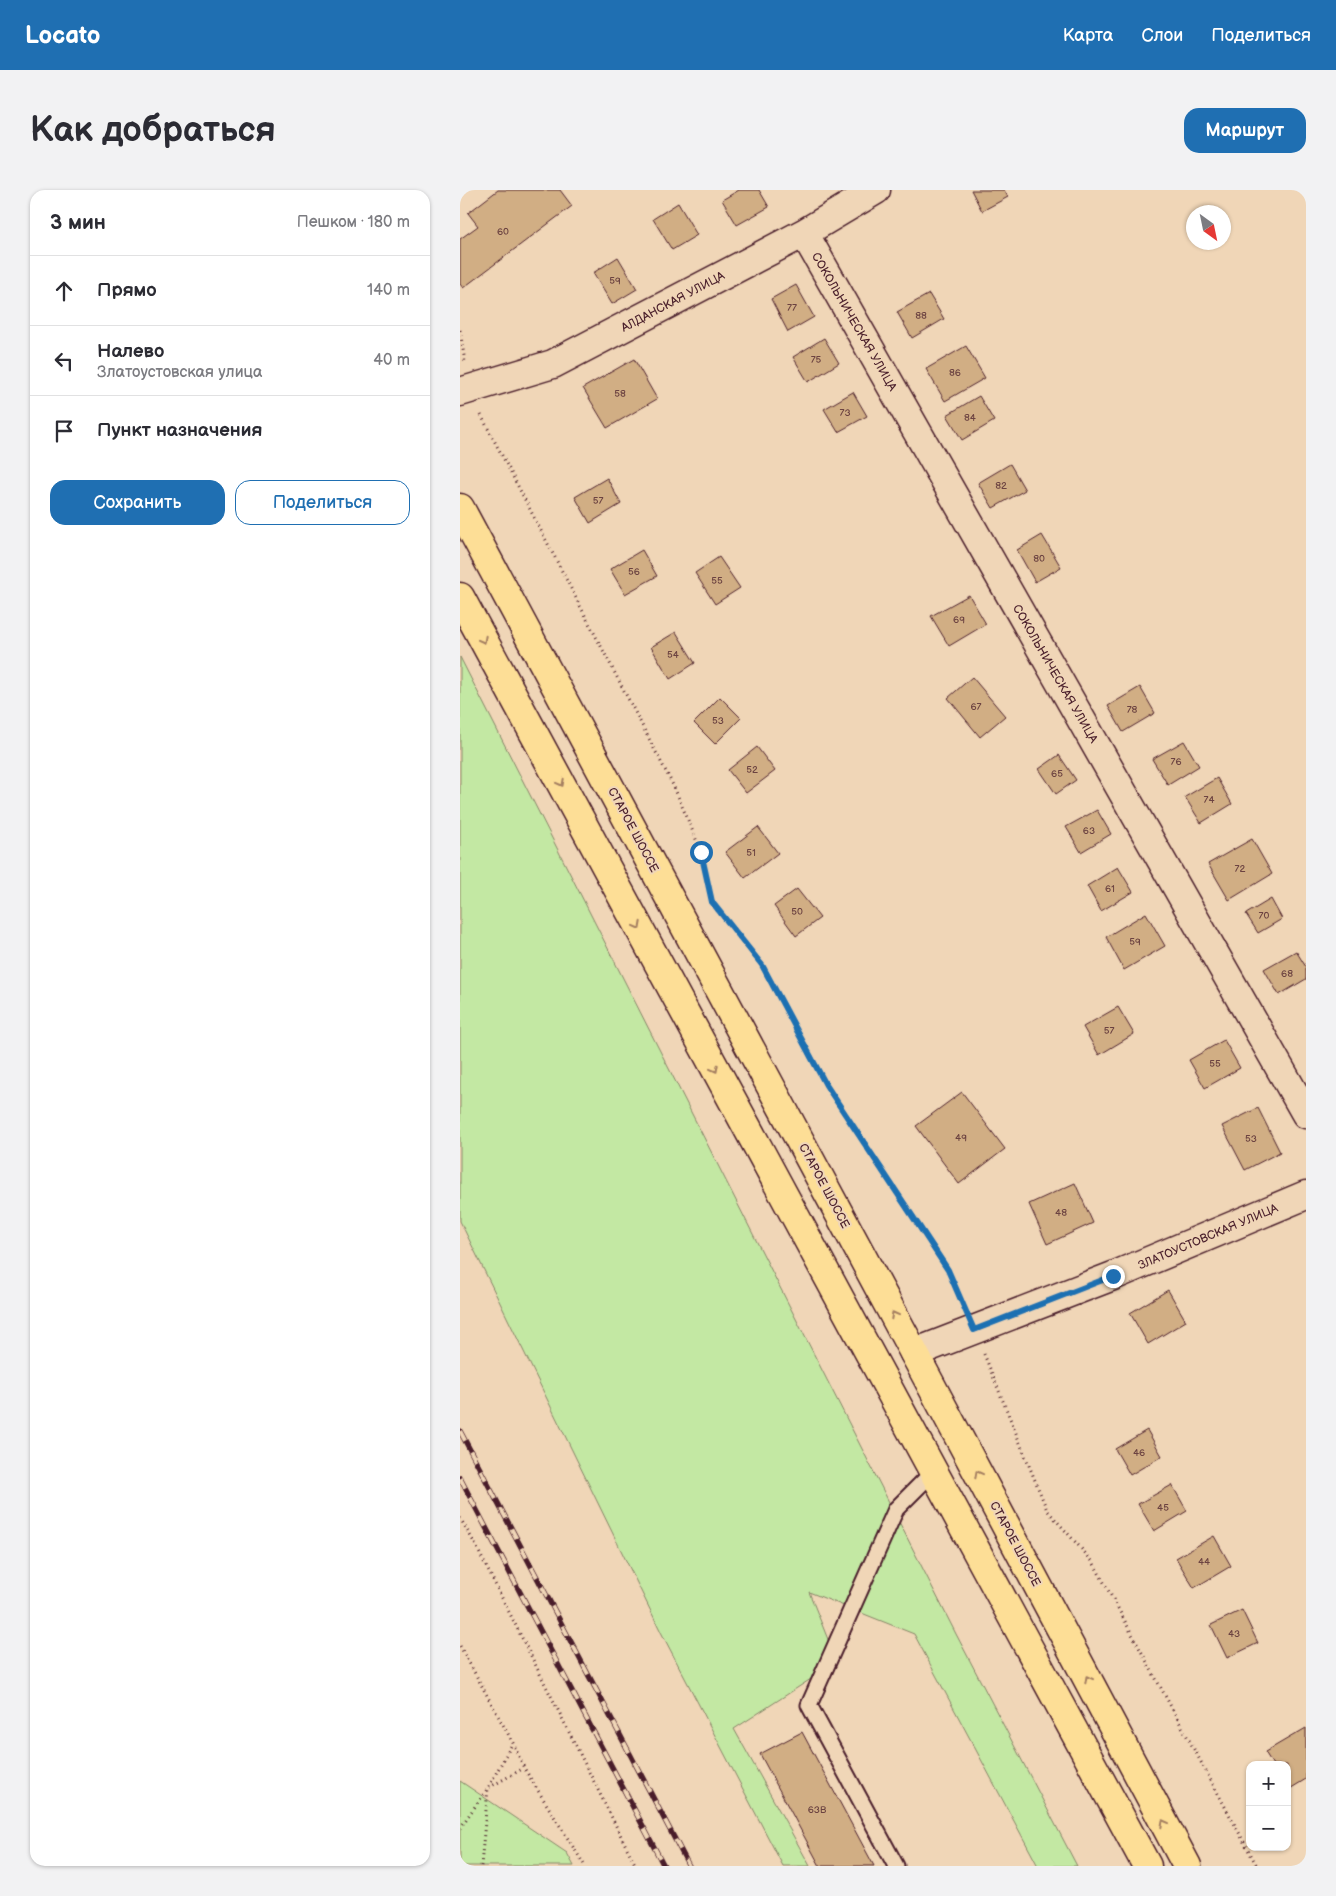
<!DOCTYPE html>
<html lang="ru">
<meta charset="utf-8">
<style>
:root{--surface:#fff;--page:#f2f2f3;--text:#2b2b33;--muted:#7c7c81;--line:#e1e1e2;--accent:#1f6fb2}
body{margin:0;font-family:"Balsamiq Sans",sans-serif;background:var(--page);color:var(--text)}
.controls{position:absolute;right:15px;bottom:15px;display:grid;overflow:hidden;border-radius:10px;box-shadow:0 1px 4px #0004}
.controls button{width:45px;height:45px;display:grid;place-items:center;padding:0;border:0;border-bottom:1px solid var(--line);background:var(--surface);color:var(--text);font:25px sans-serif}
.compass{position:absolute;left:726px;top:15px;width:45px;height:45px;border-radius:50%;background:var(--surface);box-shadow:0 1px 4px #0004;rotate:147deg}
.stop{position:absolute;width:15px;height:15px;margin:-11px;border:4px solid #1f6fb2;border-radius:50%;background:#fff}
.stop.end{background:#1f6fb2;border-color:#fff;box-shadow:0 1px 5px #0008}
.list{margin:0;padding:0;list-style:none}
h2{display:flex;justify-content:space-between;align-items:center;height:65px;margin:0;padding:0 20px;font-size:21px}
h2 small{font-size:16px;font-weight:400;color:var(--muted)}
.list li{display:grid;grid-template-columns:32px 1fr auto;gap:15px;align-items:center;box-sizing:border-box;height:70px;padding:0 20px;border-top:1px solid var(--line)}
.list b{display:block;font-size:19px;white-space:nowrap}
.list p{margin:0;font-size:16px;white-space:nowrap;color:var(--muted)}
.list em{font-size:16px;font-style:normal;color:var(--muted)}
.actions{display:flex;gap:10px;padding:15px 20px}
.actions a{flex:1;padding:11px 0;border:1px solid var(--accent);border-radius:15px;text-align:center;font-size:18px;color:var(--accent)}
.actions .main{background:var(--accent);color:#fff}
.icon{flex:none;width:28px;height:28px;fill:none;stroke:currentColor;stroke-width:2;stroke-linecap:round;stroke-linejoin:round}
.map{position:relative;flex:none;width:846px;height:1676px;overflow:hidden;border-radius:15px}
header{display:flex;align-items:center;gap:30px;box-sizing:border-box;height:70px;padding:0 25px;background:var(--accent);color:#fff}
header strong{font-size:24px}
nav{display:flex;gap:28px;margin-inline-start:auto;font-size:18px}
.intro{display:flex;align-items:center;justify-content:space-between;box-sizing:border-box;height:120px;padding:0 30px}
h1{margin:0;font-size:35px}
.button{padding:12px 22px;border-radius:15px;background:var(--accent);color:#fff;font-size:18px;font-weight:700}
main{display:flex;gap:30px;padding:0 30px}
aside{flex:1;background:var(--surface);border-radius:15px;box-shadow:0 1px 4px #0004}
.map>svg:first-child{display:block}
.green{fill:#c3e8a3;stroke:#868467}
.building{fill:#d1ae84;stroke:#4a1f2b}
.lines{fill:none;stroke-linecap:round;stroke-linejoin:round}
.service-casing{stroke:#4a1f2b;stroke-width:19}
.minor-casing{stroke:#4a1f2b;stroke-width:31}
.trunk-casing{stroke:#4a1f2b;stroke-width:31}
.path{stroke:#4a1f2b;stroke-width:3;stroke-dasharray:1 4;stroke-linecap:butt}
.service{stroke:#f0d6b7;stroke-width:15}
.minor{stroke:#f0d6b7;stroke-width:28}
.trunk{stroke:#fdde96;stroke-width:28}
.rail-casing{stroke:#4a1f2b;stroke-width:5.5}
.rail{stroke:#f0d6b7;stroke-width:4;stroke-dasharray:11;stroke-linecap:butt}
.oneway{stroke:#a47e60}
.route{stroke:#1f6fb2;stroke-width:6}
.labels{text-anchor:middle;dominant-baseline:central;stroke-width:4;stroke-linejoin:round;paint-order:stroke}
.number-label{font-size:10px;fill:#6c4341}
.street-label{font-size:12px;fill:#4a1f2b;stroke:#f0d6b7}
</style>
<header>
<strong>Locato</strong>
<nav><a>Карта</a><a>Слои</a><a>Поделиться</a></nav>
</header>
<div class="intro"><h1>Как добраться</h1><a class="button">Маршрут</a></div>
<main>
<aside>
<h2>3 мин<small>Пешком · 180 m</small></h2>
<ul class="list">
<li><svg class="icon" aria-label="ahead" viewBox="0 0 24 24"><path d="M12 20V5M6 11l6-6 6 6"/></svg><div><b>Прямо</b></div><em>140 m</em></li>
<li><svg class="icon" aria-label="left" viewBox="0 0 24 24"><path d="M17 20v-9H6M10 6l-5 5 5 5"/></svg><div><b>Налево</b><p>Златоустовская улица</p></div><em>40 m</em></li>
<li><svg class="icon" aria-label="arrive" viewBox="0 0 24 24"><path d="M6 21V4h12l-3 4 3 4H6"/></svg><div><b>Пункт назначения</b></div></li>
</ul>
<div class="actions"><a class="main">Сохранить</a><a>Поделиться</a></div>
</aside>
<div class="map">
<svg width="846" height="1676" viewBox="0 0 846 1676">
<rect width="100%" height="100%" fill="#f0d6b7"/>
<filter id="ink" filterUnits="userSpaceOnUse"><feTurbulence type="fractalNoise" baseFrequency=".02" numOctaves="2"/><feDisplacementMap in="SourceGraphic" scale="10" xChannelSelector="R" yChannelSelector="G"/><feConvolveMatrix kernelMatrix="1 2 1 2 8 2 1 2 1" color-interpolation-filters="sRGB"/></filter>
<g filter="url(#ink)">
<path class="green" d="M0 467 496 1444 617 1676H578L454 1444 349 1402 377 1472 274 1539 350 1676H323L201 1442 0 1031Z
M0 1591 107 1663 114 1676H0Z"/>
<path class="building" d="M38 0H100L112 16 3 98 0 94V49L18 36 8 23Z
M279 0H299L309 17 277 35 262 10Z
M511 0H544L548 7 522 21Z
M218 13 237 45 212 60 193 29Z
M158 67 177 99 152 114 133 83Z
M336 95 354 127 328 142 311 109Z
M469 104 484 129 452 148 437 122Z
M364 148 379 173 348 192 333 167Z
M506 156 525 188 485 211 466 179Z
M174 169 197 209 147 238 123 198Z
M393 202 407 226 378 242 364 219Z
M519 206 534 231 502 250 487 225Z
M550 274 565 300 533 318 518 293Z
M147 288 161 314 130 333 115 307Z
M582 345 601 377 575 392 557 360Z
M182 360 197 386 165 404 150 379Z
M259 367 280 398 255 414 235 383Z
M509 405 526 434 489 456 471 426Z
M216 442 235 473 210 489 191 457Z
M512 487 545 526 520 547 488 508Z
M680 497 695 523 663 542 648 516Z
M260 507 281 528 255 554 234 533Z
M724 551 739 576 708 595 692 569Z
M297 557 315 581 286 603 268 580Z
M599 565 616 590 596 604 579 579Z
M757 588 772 614 741 633 725 607Z
M637 620 651 644 621 662 606 637Z
M298 637 318 663 285 688 265 662Z
M792 649 812 684 769 710 748 674Z
M658 677 673 702 641 721 627 696Z
M337 699 360 728 336 746 314 716Z
M811 709 822 729 798 743 786 724Z
M686 723 705 756 664 780 646 747Z
M836 761 846 777V789L819 805 804 779Z
M658 817 674 844 639 865 623 837Z
M764 850 780 878 745 898 729 870Z
M502 902 545 959 499 994 456 936Z
M798 918 820 962 785 980 762 936Z
M615 993 633 1033 587 1054 569 1014Z
M708 1100 726 1131 688 1154 670 1123Z
M687 1240 702 1266 670 1285 655 1259Z
M712 1295 727 1321 694 1341 678 1314Z
M754 1346 771 1376 734 1398 716 1368Z
M782 1420 798 1453 767 1468 751 1435Z
M846 1538V1589L828 1600 827 1575H813L805 1562Z
M342 1542 414 1676H360L300 1564Z"/>
<g class="lines">
<g class="service-casing">
<path id="service" d="M436 1676 349 1515 436 1319 473 1282"/>
</g>
<g class="minor-casing">
<path id="minor" d="M344 43 846 924
M0 202 93 174 344 43 416 0
M454 1163 653 1086 846 1005"/>
</g>
<g class="trunk-casing">
<path id="trunk" d="M0 318 454 1163 727 1676
M0 407 687 1676"/>
</g>
<path class="path" d="M0 140 5 172
M21 225 214 597 241 661 252 713 302 775 366 895 488 1080 503 1114
M524 1164 587 1320 633 1372 797 1676
M0 1328 14 1352 176 1676
M0 1456 53 1553 64 1578 125 1676
M0 1638 28 1598 64 1578
M21 1676 28 1598 52 1554"/>
<use href="#service" class="service"/>
<use href="#minor" class="minor"/>
<use href="#trunk" class="trunk"/>
<g class="rail-casing">
<path id="rail" d="M0 1241 229 1676
M0 1288 204 1676"/>
</g>
<use href="#rail" class="rail"/>
</g>
<defs><path id="oneway-chevron" d="M-2-3.5L2.5 0L-2 3.5" fill="none" stroke-width="1.6" stroke-linecap="round" stroke-linejoin="round" transform="scale(1.25)"/></defs>
<g class="oneway">
<use href="#oneway-chevron" transform="translate(23 450) rotate(62)"/>
<use href="#oneway-chevron" transform="translate(101 593) rotate(62)"/>
<use href="#oneway-chevron" transform="translate(178 736) rotate(62)"/>
<use href="#oneway-chevron" transform="translate(255 879) rotate(62)"/>
<use href="#oneway-chevron" transform="translate(434 1125) rotate(-118)"/>
<use href="#oneway-chevron" transform="translate(518 1284) rotate(-118)"/>
<use href="#oneway-chevron" transform="translate(628 1489) rotate(-118)"/>
<use href="#oneway-chevron" transform="translate(704 1633) rotate(-118)"/>
</g>
</g>
<g class="lines" filter="url(#ink)">
<path class="route" d="M241 662 252 712 302 775 366 895 488 1080 514 1140 653 1086"/>
</g>
<g class="labels">
<g class="number-label">
<text x="43" y="42">60</text>
<text x="155" y="91">59</text>
<text x="332" y="118">77</text>
<text x="461" y="126">88</text>
<text x="356" y="170">75</text>
<text x="495" y="183">86</text>
<text x="160" y="204">58</text>
<text x="385" y="223">73</text>
<text x="510" y="228">84</text>
<text x="541" y="296">82</text>
<text x="138" y="311">57</text>
<text x="579" y="369">80</text>
<text x="174" y="382">56</text>
<text x="257" y="391">55</text>
<text x="499" y="430">69</text>
<text x="213" y="465">54</text>
<text x="516" y="517">67</text>
<text x="672" y="520">78</text>
<text x="258" y="531">53</text>
<text x="716" y="572">76</text>
<text x="292" y="580">52</text>
<text x="597" y="584">65</text>
<text x="749" y="610">74</text>
<text x="629" y="641">63</text>
<text x="291" y="663">51</text>
<text x="780" y="679">72</text>
<text x="650" y="699">61</text>
<text x="337" y="722">50</text>
<text x="804" y="726">70</text>
<text x="675" y="752">59</text>
<text x="827" y="784">68</text>
<text x="649" y="841">57</text>
<text x="755" y="874">55</text>
<text x="501" y="948">49</text>
<text x="791" y="949">53</text>
<text x="601" y="1023">48</text>
<text x="679" y="1263">46</text>
<text x="703" y="1318">45</text>
<text x="744" y="1372">44</text>
<text x="774" y="1444">43</text>
<text x="357" y="1620">63В</text>
</g>
<g class="street-label">
<text transform="translate(213 112) rotate(-28)">АЛДАНСКАЯ УЛИЦА</text>
<text transform="translate(394 132) rotate(60)">СОКОЛЬНИЧЕСКАЯ УЛИЦА</text>
<text transform="translate(595 484) rotate(60)">СОКОЛЬНИЧЕСКАЯ УЛИЦА</text>
<text transform="translate(173 640) rotate(62)">СТАРОЕ ШОССЕ</text>
<text transform="translate(364 996) rotate(62)">СТАРОЕ ШОССЕ</text>
<text transform="translate(748 1047) rotate(-23)">ЗЛАТОУСТОВСКАЯ УЛИЦА</text>
<text transform="translate(555 1354) rotate(62)">СТАРОЕ ШОССЕ</text>
</g>
</g>
</svg>
<div class="controls">
<button>+</button>
<button>−</button>
</div>
<svg class="compass" viewBox="-18 -18 36 36"><path d="M0-13l5 13h-10z" fill="#e53935"/><path d="M0 13l5-13h-10z" fill="#7c7c81"/></svg>
<div class="stop" style="left:241px;top:662px"></div>
<div class="stop end" style="left:653px;top:1086px"></div>
</div>
</main>
